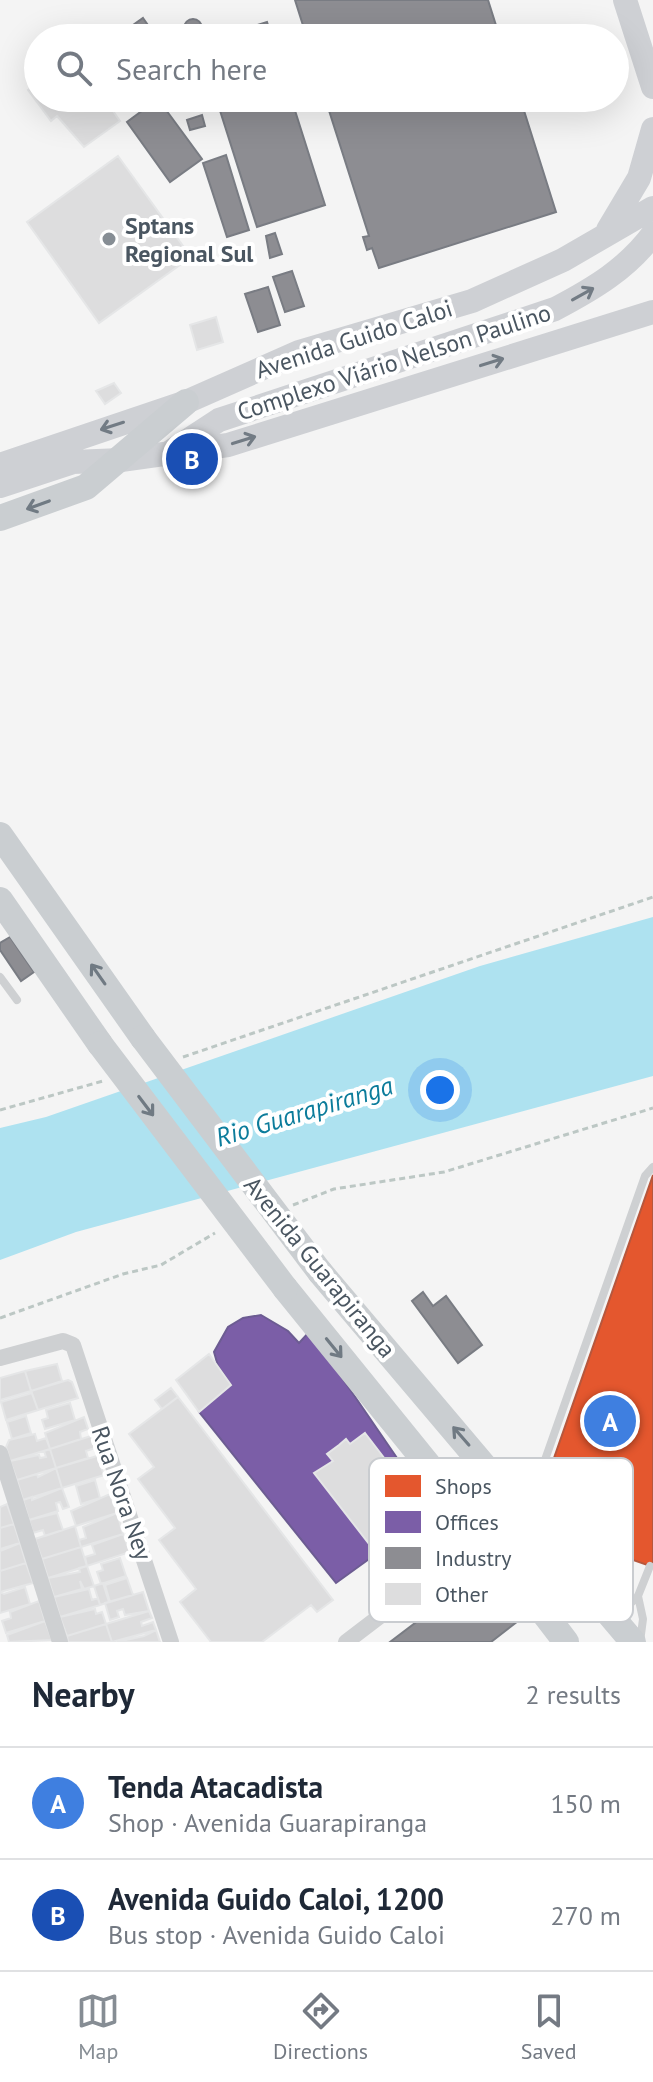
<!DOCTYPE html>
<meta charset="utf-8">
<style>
:root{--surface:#fff;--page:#f6f6f7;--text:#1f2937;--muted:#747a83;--line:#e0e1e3;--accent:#868d94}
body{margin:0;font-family:"PT Sans",sans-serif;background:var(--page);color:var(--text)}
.you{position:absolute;left:440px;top:1090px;width:28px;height:28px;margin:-20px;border:6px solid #fff;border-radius:50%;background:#1a73e8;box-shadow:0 0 0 12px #1a73e833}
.badge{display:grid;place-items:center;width:52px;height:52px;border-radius:50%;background:var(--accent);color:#fff;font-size:26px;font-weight:700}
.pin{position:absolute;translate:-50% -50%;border:4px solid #fff;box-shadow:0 2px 8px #0006}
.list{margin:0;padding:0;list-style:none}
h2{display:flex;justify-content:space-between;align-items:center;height:104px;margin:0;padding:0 32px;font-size:34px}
h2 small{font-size:26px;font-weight:400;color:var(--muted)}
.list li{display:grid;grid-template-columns:52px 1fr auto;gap:24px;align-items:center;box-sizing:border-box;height:112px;padding:0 32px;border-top:2px solid var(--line)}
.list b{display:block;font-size:30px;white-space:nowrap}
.list p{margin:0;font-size:26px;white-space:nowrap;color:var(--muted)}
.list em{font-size:26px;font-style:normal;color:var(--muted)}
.icon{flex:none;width:44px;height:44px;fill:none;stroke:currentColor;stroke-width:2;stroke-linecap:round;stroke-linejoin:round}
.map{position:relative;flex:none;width:653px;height:1642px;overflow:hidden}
.search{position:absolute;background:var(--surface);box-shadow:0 8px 32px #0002;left:24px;right:24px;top:24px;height:88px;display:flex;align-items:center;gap:20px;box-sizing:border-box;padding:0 28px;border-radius:44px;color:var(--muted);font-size:30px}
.sheet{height:328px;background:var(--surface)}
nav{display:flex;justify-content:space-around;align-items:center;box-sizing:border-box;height:112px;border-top:2px solid var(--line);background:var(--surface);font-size:22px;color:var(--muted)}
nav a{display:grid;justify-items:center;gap:4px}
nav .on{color:var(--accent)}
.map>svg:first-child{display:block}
.water{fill:#aee2f0}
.shops{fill:#e4572e;stroke:#b6573d;stroke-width:2}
.offices{fill:#7b5ea7;stroke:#6c5c92;stroke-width:2}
.industry{fill:#8d8d92;stroke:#797c83;stroke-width:2}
.building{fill:#ddddde;stroke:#e5e6e7;stroke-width:2}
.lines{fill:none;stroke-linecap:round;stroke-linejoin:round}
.path{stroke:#bcc7c4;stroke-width:3;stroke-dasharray:6 4;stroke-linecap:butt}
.lane{stroke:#ced0d2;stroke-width:8}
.street{stroke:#ced0d2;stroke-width:16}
.secondary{stroke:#ced0d4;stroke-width:24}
.primary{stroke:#caced1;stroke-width:26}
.primary-bridge{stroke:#caced1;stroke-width:26}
.oneway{stroke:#727b84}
.oneway2{stroke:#707a83}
.poi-dot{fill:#868d94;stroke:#fff;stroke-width:3}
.labels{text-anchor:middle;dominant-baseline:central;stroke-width:8;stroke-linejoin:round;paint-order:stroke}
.poi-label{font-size:24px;font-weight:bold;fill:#4a5661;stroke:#fff;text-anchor:start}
.street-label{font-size:24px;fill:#4a5661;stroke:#fff}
.water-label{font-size:26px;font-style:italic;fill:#0c7c9b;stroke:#fff}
.key{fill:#fff;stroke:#c9ccd0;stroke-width:2}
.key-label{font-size:22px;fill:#4a5661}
</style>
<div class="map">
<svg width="653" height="1642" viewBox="0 0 653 1642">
<rect width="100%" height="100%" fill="#f4f4f4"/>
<path class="water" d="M653 917V1076L76 1232 0 1260V1128L46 1117 480 966Z"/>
<path class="shops" d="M653 1175V1567L596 1547 612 1504 546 1481Z"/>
<path class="offices" d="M261 1315 288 1331 299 1343 310 1331 434 1512 336 1583 199 1412 231 1385 218 1366 214 1352 228 1327 243 1318Z"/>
<path class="industry" d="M295 0H488L500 38H307Z
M143 18 157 38H121L119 35Z
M184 28a9 9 0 1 1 18 0a9 9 0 1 1-18 0Z
M267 22 272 38H217Z
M216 98H291L325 205 257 227Z
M325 98H520L556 212 379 268 372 248 367 250 363 237 369 236Z
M158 99 202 159 170 182 127 122Z
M202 115 205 126 190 130 187 120Z
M226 155 249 230 227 237 203 163Z
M275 233 282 254 270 258 266 236Z
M292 271 304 306 285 312 273 277Z
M268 287 280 325 258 332 245 294Z
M10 937 34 972 21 981 0 950V943Z
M423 1292 433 1306 446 1296 482 1345 458 1363 412 1301Z
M481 1573 518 1621 491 1642H390Z"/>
<path class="building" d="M38 65V98H104L120 121 84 147 57 116 51 121 28 90 38 83 29 71Z
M118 156 191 257 99 323 27 222Z
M216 317 223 342 197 350 190 325Z
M114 383 121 393 105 404 96 391Z
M209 1354 231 1385 199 1412 176 1380Z
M57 1364 62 1381 31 1391 25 1371Z
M25 1371 31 1391 0 1400V1378Z
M68 1380 72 1382 78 1398 38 1410 31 1391Z
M171 1388 178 1397 162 1409 155 1400Z
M32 1393 38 1410 6 1420 1 1402Z
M178 1397 333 1600 317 1612 311 1605 262 1642H211L180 1602 196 1589 159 1540 175 1528 138 1479 154 1467 129 1434Z
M70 1403 75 1420 45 1429 42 1420 48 1418 46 1410Z
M26 1416 31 1433 12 1439 7 1422Z
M84 1417 88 1429 80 1432 81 1439 50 1449 45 1433Z
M365 1433 431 1519 380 1558 314 1473 333 1461 327 1454 339 1445 346 1439 350 1444Z
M35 1434 37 1441 46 1438 50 1449 10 1461 6 1447 9 1440Z
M91 1436 95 1448 86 1451 88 1458 56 1468 50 1449Z
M50 1449 56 1468 17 1480 10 1461 39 1455 40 1458 46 1457 44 1451Z
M97 1456 104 1475 62 1488 56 1468Z
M56 1468 62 1488 23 1500 17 1480 37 1474 38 1477Z
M95 1480 100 1498 81 1504 76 1486Z
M62 1488 69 1507 63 1509 60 1502 56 1503 58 1511 29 1520 23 1500 32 1497V1500Z
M110 1494 117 1513 76 1526 71 1511Z
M7 1504 14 1524 0 1528V1507Z
M57 1513 63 1530 45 1536 43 1530 33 1533 29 1520Z
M117 1513 123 1534 81 1547 79 1540 86 1538 83 1527Z
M14 1524 20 1543 0 1549V1528Z
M75 1526 81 1547 42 1559 35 1539Z
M123 1534 130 1552 87 1566 85 1557 95 1554 92 1545Z
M20 1543 26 1563 0 1571V1551Z
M81 1547 87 1566 48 1578 42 1559Z
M120 1558 126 1576 101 1584 97 1572 103 1570 101 1564Z
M26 1563 33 1583 0 1592V1571Z
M87 1566 94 1586 84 1589 80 1581 82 1589 54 1597 48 1578 80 1572 79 1568Z
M127 1578 133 1595 110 1602 105 1585Z
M103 1583 109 1602 100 1605 94 1586Z
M25 1587 30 1604 0 1613V1592L4 1594Z
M89 1589 92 1600 98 1598 100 1605 60 1617 54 1597Z
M143 1592 149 1611 125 1615 123 1609 117 1611 119 1617 110 1620 105 1603Z
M39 1601 45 1621 6 1633 2 1621 11 1618 10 1612Z
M95 1609 96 1614 102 1612 106 1624 67 1636 60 1617Z
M149 1611 152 1618 141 1622 142 1626 153 1622 156 1630 112 1642 106 1624Z
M45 1621 52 1640 9 1642 7 1635Z
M106 1624 112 1642H68L67 1636Z
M156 1630 160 1642H117L144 1636Z"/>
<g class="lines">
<path class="path" d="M183 1057 653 897
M0 1110 103 1081
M293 1205 334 1189 444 1172 653 1108
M0 1318 123 1274 161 1265 215 1233"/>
<path class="lane" d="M0 977 17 1000
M528 1508 645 1176 653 1167
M638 1596 643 1619 640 1642
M618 1616 638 1596 650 1566"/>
<path class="street" d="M0 1358 63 1341 73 1345 171 1642
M0 1453 60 1642
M346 1642 485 1536"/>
<path class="secondary" d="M625 0 653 87
M608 230 639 178 653 129
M167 454 219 420 555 309C593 289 627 269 653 234
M0 465 186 402 299 352 472 301 563 260 653 208
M0 486 73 462 121 460 228 445 653 312"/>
<path class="primary" d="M0 518 86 487 186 402
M0 835 143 1038
M0 900 100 1044
M320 1272 633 1642
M285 1288 468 1514 566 1642
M485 1536 511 1523 540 1542"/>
<path class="primary-bridge" d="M143 1038 320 1272
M100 1044 285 1288"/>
</g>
<defs><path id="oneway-shaft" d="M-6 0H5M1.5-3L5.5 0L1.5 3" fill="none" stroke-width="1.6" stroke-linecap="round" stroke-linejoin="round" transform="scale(2)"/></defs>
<g class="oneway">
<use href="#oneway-shaft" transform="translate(583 294) rotate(-29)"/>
<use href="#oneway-shaft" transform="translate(492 362) rotate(-17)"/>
<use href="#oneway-shaft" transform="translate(112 426) rotate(162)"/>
<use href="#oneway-shaft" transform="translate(244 440) rotate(-17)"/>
</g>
<g class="oneway2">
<use href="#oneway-shaft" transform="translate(38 505) rotate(160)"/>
<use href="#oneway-shaft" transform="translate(98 974) rotate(-125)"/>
<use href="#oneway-shaft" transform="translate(146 1106) rotate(53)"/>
<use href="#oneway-shaft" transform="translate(334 1348) rotate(51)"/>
<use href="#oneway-shaft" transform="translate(461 1436) rotate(-131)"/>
</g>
<circle class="poi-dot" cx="109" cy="239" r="8"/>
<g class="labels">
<g class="poi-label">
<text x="125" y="225">Sptans<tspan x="125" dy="28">Regional Sul</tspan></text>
</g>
<g class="street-label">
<text transform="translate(354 339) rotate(-18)">Avenida Guido Caloi</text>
<text transform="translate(394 362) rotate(-18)">Complexo Viário Nelson Paulino</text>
<text transform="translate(320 1267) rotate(51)">Avenida Guarapiranga</text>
<text transform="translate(122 1493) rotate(71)">Rua Nora Ney</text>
</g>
<g class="water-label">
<text transform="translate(304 1111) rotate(-17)">Rio Guarapiranga</text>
</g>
</g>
<rect x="369" y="1458" width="264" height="164" rx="12" class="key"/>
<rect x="385" y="1475" width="36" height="22" fill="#e4572e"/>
<rect x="385" y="1511" width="36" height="22" fill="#7b5ea7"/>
<rect x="385" y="1547" width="36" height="22" fill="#8d8d92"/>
<rect x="385" y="1583" width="36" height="22" fill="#ddddde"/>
<g class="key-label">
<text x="435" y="1494">Shops</text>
<text x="435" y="1530">Offices</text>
<text x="435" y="1566">Industry</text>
<text x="435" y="1602">Other</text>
</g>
</svg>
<div class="you"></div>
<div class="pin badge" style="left:610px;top:1421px;background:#3f7fe0">A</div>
<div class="pin badge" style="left:192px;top:459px;background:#1a4fb4">B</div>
<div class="search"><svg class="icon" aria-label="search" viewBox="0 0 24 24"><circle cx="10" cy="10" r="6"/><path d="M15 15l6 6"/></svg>Search here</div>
</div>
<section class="sheet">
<h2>Nearby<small>2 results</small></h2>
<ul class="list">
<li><span class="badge" style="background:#3f7fe0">A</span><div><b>Tenda Atacadista</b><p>Shop · Avenida Guarapiranga</p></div><em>150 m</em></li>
<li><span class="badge" style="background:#1a4fb4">B</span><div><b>Avenida Guido Caloi, 1200</b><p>Bus stop · Avenida Guido Caloi</p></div><em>270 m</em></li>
</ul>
</section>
<nav>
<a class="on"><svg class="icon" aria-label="map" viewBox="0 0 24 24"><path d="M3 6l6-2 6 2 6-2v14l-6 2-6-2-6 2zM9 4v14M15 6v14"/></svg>Map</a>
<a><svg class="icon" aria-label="directions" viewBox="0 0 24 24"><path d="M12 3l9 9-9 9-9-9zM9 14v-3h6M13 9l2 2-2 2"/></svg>Directions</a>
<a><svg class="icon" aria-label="saved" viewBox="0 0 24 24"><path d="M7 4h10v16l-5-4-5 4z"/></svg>Saved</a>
</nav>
